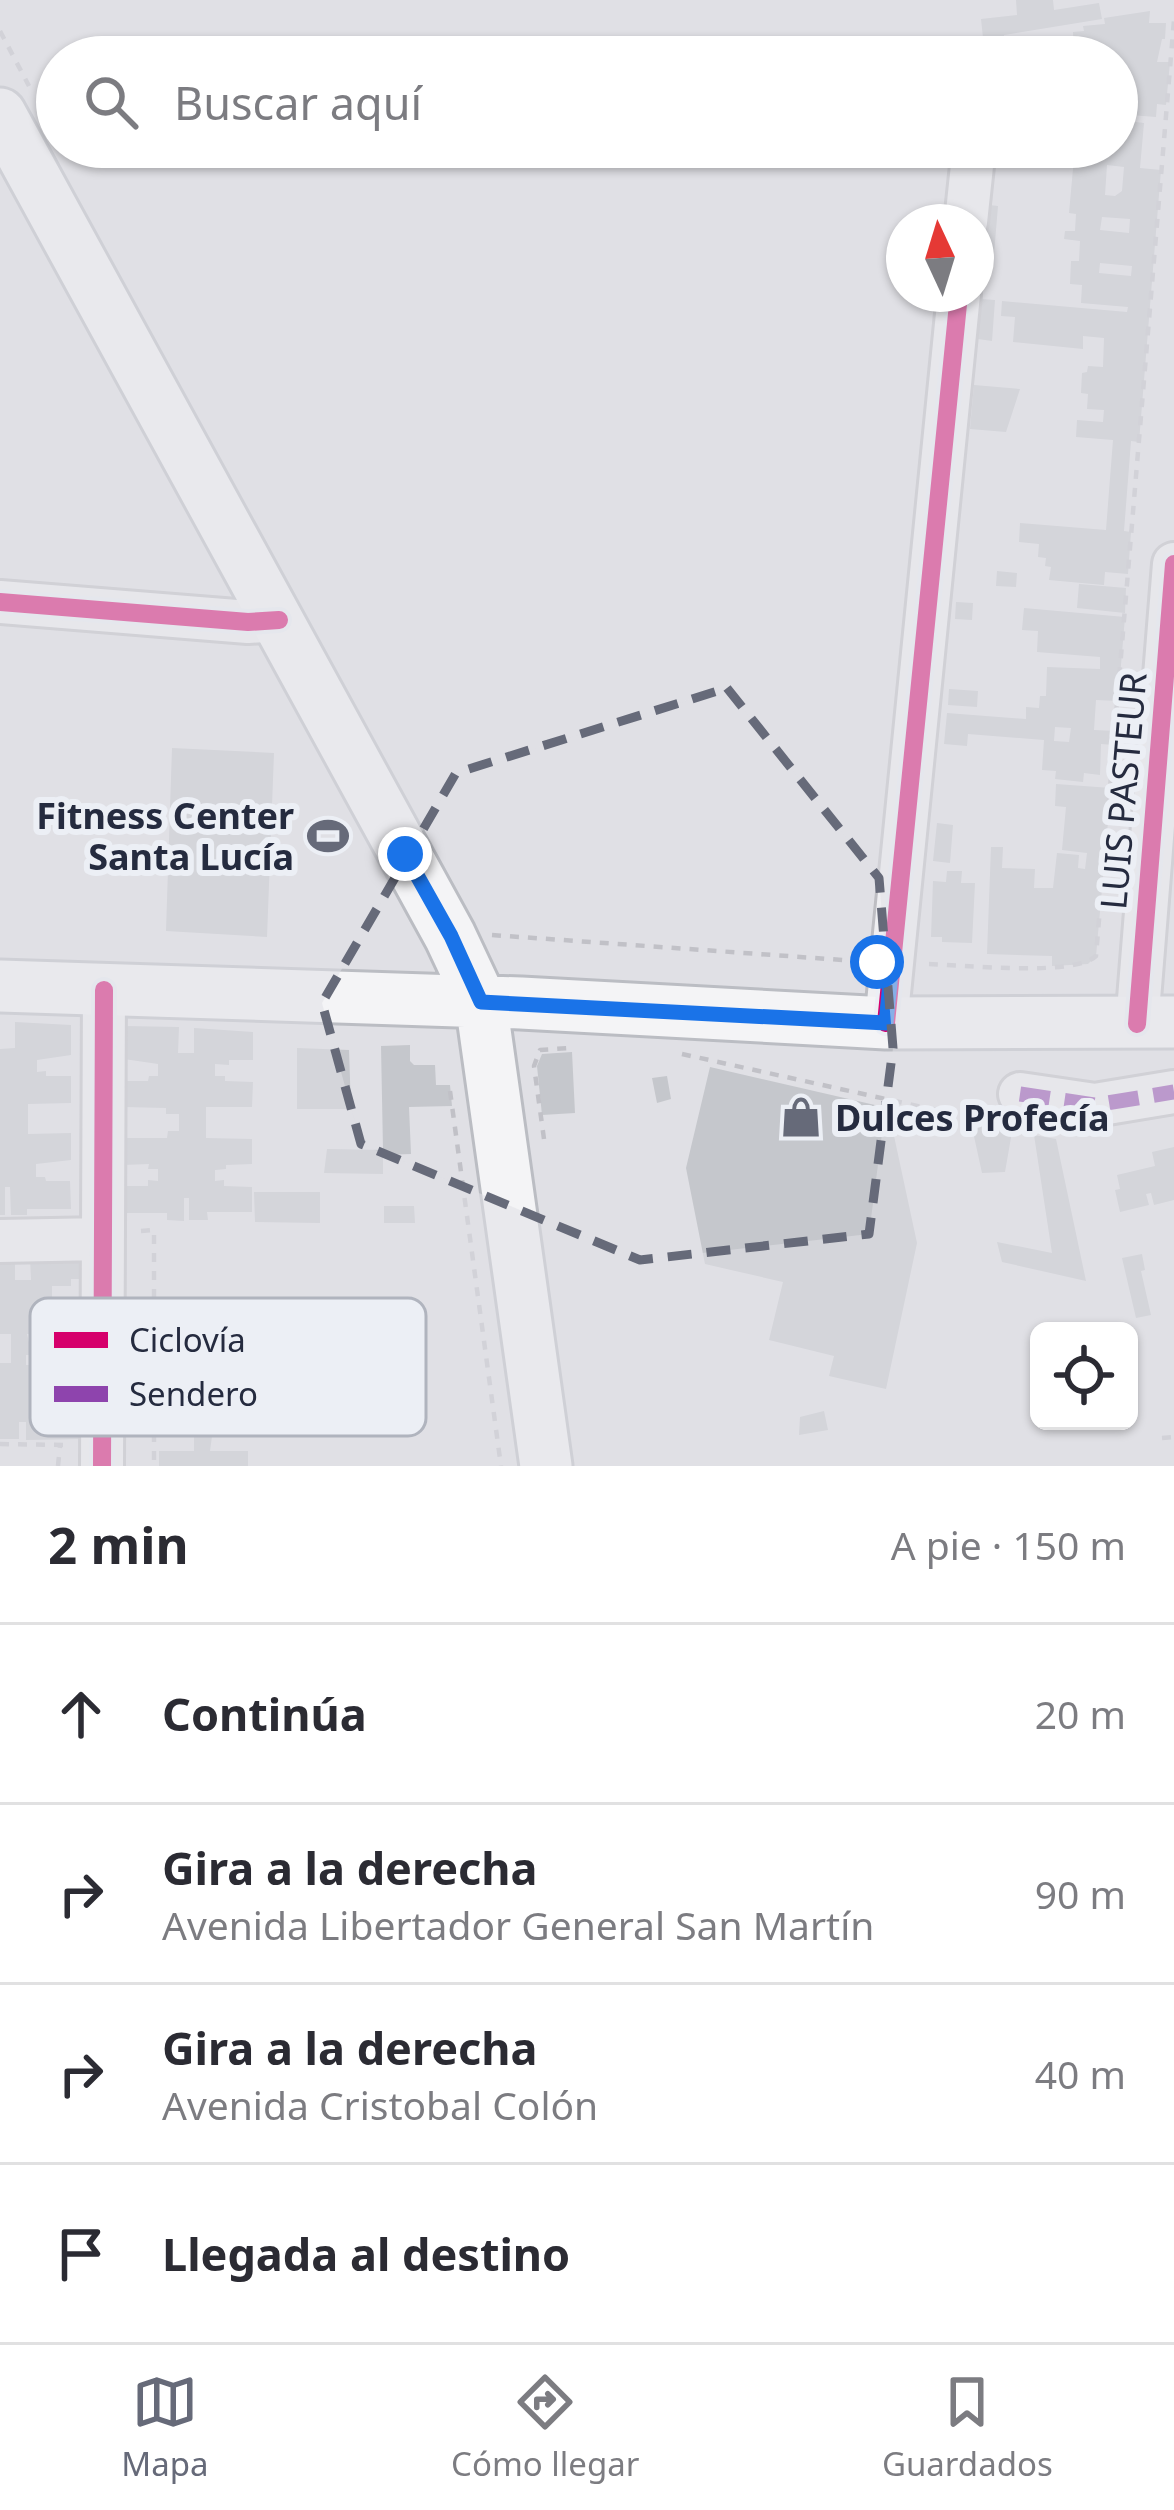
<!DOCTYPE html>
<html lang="es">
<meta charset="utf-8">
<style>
:root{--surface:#fff;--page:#f7f7f7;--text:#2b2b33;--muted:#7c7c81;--line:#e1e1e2;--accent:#666a79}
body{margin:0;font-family:"Noto Sans",sans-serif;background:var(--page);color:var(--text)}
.controls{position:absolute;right:36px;bottom:36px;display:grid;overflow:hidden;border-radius:18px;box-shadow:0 3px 9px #0004}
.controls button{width:108px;height:108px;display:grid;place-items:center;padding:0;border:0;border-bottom:3px solid var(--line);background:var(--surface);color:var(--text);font:60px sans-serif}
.compass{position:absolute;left:886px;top:204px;width:108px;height:108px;border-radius:50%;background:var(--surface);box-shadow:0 3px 9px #0004;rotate:356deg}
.stop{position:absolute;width:36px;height:36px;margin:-27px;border:9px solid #1a73e8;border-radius:50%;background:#fff}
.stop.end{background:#1a73e8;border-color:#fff;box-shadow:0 3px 12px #0008}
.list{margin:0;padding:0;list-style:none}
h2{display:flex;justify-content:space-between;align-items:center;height:156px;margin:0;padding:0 48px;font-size:51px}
h2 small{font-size:39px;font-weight:400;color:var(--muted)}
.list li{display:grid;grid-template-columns:78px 1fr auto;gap:36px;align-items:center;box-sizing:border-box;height:180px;padding:0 48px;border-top:3px solid var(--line)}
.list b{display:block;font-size:45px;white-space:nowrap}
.list p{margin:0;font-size:39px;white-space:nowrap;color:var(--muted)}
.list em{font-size:39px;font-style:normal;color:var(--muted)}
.icon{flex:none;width:66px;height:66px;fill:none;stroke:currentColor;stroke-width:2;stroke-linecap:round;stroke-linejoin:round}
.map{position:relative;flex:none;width:1174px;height:1466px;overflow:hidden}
.search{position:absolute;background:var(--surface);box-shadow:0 3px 9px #0004;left:36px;right:36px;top:36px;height:132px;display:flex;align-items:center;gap:30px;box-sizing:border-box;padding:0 42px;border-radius:66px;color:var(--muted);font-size:45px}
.sheet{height:876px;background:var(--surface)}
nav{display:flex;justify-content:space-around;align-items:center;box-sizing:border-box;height:168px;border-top:3px solid var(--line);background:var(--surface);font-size:33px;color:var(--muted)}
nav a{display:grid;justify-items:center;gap:6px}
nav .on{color:var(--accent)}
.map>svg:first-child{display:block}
.building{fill:#c5c7cc;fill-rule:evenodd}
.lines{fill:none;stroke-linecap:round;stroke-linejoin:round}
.minor-casing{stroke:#bebec3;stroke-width:48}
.major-casing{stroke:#bbbdc3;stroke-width:57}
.path{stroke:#c1c1c7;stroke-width:4.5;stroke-dasharray:9 9;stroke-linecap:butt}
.minor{stroke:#efeff2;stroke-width:42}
.major{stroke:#f4f4f6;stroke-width:51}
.quiet{stroke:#8e44ad;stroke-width:15;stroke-dasharray:30 15;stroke-linecap:butt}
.cycleway-casing{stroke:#eceff5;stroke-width:26}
.cycleway{stroke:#d6006c;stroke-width:18}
.route{stroke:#1a73e8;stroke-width:15}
.marked{fill:none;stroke:#666a79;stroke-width:9;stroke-dasharray:24 15;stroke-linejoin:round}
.labels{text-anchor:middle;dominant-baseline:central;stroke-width:12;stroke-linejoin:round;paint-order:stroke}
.street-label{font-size:36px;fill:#252b3f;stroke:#eceff5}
.poi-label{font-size:36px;font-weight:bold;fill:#252b3f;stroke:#eceff5;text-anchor:end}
.key{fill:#eceff5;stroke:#b0b4be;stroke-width:3}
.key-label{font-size:33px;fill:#252b3f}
</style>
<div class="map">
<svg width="1174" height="1466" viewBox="0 0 1174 1466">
<rect width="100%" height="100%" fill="#e0e0e5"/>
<path class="building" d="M1016 0H1053L1054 10 1099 3 1102 19 1004 35V45L984 47 981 19 1017 15Z
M1150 11 1149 23H1166L1165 39H1162L1157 62H1170L1166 105 1157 104 1156 117 1117 114V93L1125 94 1128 74H1117V57H1074L1073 32 1084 31 1083 26 1105 24 1104 18Z
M1117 120 1144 123 1140 168 1161 170 1139 442 1131 441 1124 531 1131 532 1128 574 1105 572 1104 585 1049 580 1051 567 1045 566 1046 558 1038 557 1039 544 1019 542 1020 523 1106 530 1113 440 1076 437 1077 420 1103 422 1104 410 1087 409 1088 394 1081 393 1082 373 1087 372 1088 366 1103 367 1104 338 1083 336V349L1013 342 1015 317 1001 316 1002 301 1127 312 1128 307 1081 303 1082 285 1070 284 1071 261H1079L1080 241 1064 239 1065 231H1075L1076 214 1069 213 1075 147H1117ZM1107 165 1124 167 1122 191 1115 196 1105 195ZM1102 217 1130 219 1129 233 1100 230ZM1100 263 1132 266 1131 276 1099 273Z
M995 147 1057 150V161L994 155Z
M989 205 998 206 994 254 985 253Z
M981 299 995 300 992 341 978 339Z
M974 385 1020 389 1006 432 970 429Z
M997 571 1017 573 1016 587 996 586Z
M1079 584 1126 588 1125 613 1077 608Z
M956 602 973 603 972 620 955 619Z
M1024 608 1125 617 1118 701 1096 700 1094 730 1116 731 1114 745 1101 744 1100 775 1084 773 1083 782 1055 779 1056 771 1042 770 1044 740 968 734 967 746 944 744 947 713 1026 719V707L1039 708 1040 696H1046L1047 667 1100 669V657L1037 652 1038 631 1022 630ZM1055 727 1071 728 1069 742 1054 741Z
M949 689 978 691 977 707 948 705Z
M172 748 274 753 267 937 166 931Z
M1056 784 1111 788 1096 956 1088 964 1052 966V956L987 954 991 847H1003L1002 868 1035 869 1034 888H1053L1057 853 1079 855 1078 868 1085 869 1087 853 1062 850 1066 807 1055 806Z
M937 823 953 825 950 863 933 861Z
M947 871H962L961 883H975L972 943 942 942V937H931L933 881 946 882Z
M15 1022 71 1025V1055L37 1060V1072L46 1071V1076H71V1103L28 1104V1134L71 1133V1160L36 1164V1177H45L46 1181H70L71 1209H27V1215H11L10 1187H5V1215H0V1049L15 1048Z
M124 1026 179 1027 178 1053H194V1028L253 1032V1060H229V1065L215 1064V1076H225V1081L253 1082 252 1107H206V1138L252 1139V1164L226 1165V1169L215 1170V1181L224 1180V1186L252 1187V1212H207L208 1220H189V1198H184V1221L167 1220V1213H123V1186H148V1180L158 1181V1169H148L149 1164 123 1165V1138H167L168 1131H179V1114H166V1108L124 1107V1081H148L149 1076H158V1064L124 1059Z
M410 1045V1061L414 1065H435L436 1085H450L452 1106 409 1107 411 1154 383 1155V1174L324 1173 327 1149 383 1150 381 1046Z
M297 1048 349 1050 351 1109H297Z
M572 1052 575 1113 542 1115 537 1066 542 1054Z
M710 1067 888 1108 917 1243 886 1389 829 1376 834 1356 769 1340 783 1282 705 1264 686 1168Z
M667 1076 671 1099 657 1103 652 1078Z
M970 1118 1013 1126 1005 1172 982 1173Z
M1034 1135 1056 1139 1086 1281 1002 1262 997 1242 1052 1253Z
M1174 1147V1200L1154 1205 1151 1193 1146 1194 1149 1205 1120 1212 1115 1190 1120 1189 1117 1175 1155 1166 1152 1152Z
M254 1192H320V1223L255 1222Z
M384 1206H414L415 1223H384Z
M1142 1254 1145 1270 1141 1271 1151 1315 1136 1318 1122 1258Z
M0 1257H15V1280H31L30 1257H82L81 1279H71V1286H52V1307H66L67 1314H81L82 1334H27L32 1355H26V1365L82 1364 81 1384H66L67 1391H51V1412H66V1419H81L82 1439 26 1440V1422H19V1439H0V1363H11V1334H0Z
M157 1346H196V1368H213V1346H252L247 1373 230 1378V1390H242V1401H248V1420H209L208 1429H213L210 1451H248V1466H159V1451H194V1421H158V1400H167V1390H180V1378H167L163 1367H157Z
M824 1411 828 1430 799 1435 800 1417Z"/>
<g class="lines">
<g class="minor-casing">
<path id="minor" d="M966 222 974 147
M0 602 248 622 279 620
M886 1023 959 294
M1137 1024 1174 564
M1020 1094 1095 1105 1174 1092
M0 1241 102 1239
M102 1466 104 990"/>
</g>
<g class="major-casing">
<path id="major" d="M0 114 450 936 481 1002 546 1466
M0 986 521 1003 886 1023 1174 1022"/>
</g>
<path class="path" d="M0 31 29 86
M492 935 857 961
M929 964C963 965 1074 977 1096 956L1174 20
M682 1054 999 1124
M450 1091 501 1466
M544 1139 534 1066 540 1050 570 1048
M141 1231 154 1230V1466
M1162 1438 1174 1437
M0 1444 67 1445
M58 1466 60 1445"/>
<use href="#minor" class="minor"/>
<use href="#major" class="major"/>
<path class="quiet" d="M1020 1094 1095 1105 1174 1092"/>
<g class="cycleway-casing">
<path id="cycleway" d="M0 602 248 622 279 620
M886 1023 959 294
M1137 1024 1174 564
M102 1466 104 990"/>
</g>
<use href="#cycleway" class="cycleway"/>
</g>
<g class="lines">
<path class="route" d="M405 854 451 936 481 1002 886 1023 892 963 877 962"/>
</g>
<path d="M0 0H1174V1466H0ZM727 688 879 878 893 1048 869 1234 640 1260 361 1144 322 1003 456 773Z" fill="#e0e0e5" fill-opacity=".55" fill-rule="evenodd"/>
<path class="marked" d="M727 688 879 878 893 1048 869 1234 640 1260 361 1144 322 1003 456 773Z"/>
<defs>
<g id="stadium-bare" transform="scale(3.24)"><path d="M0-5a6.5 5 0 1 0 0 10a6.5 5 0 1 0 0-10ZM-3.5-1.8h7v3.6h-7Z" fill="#666a79" stroke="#eceff5" stroke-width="2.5" paint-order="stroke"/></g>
<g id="shop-bare" transform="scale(3.24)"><path d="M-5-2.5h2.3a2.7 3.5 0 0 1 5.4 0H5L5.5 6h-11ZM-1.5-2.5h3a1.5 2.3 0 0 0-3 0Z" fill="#666a79" stroke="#eceff5" stroke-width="2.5" paint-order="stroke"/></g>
</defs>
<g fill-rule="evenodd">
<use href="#stadium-bare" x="328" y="836"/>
<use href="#shop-bare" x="801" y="1117"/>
</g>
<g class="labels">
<g class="street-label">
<text transform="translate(1123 791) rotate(-85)">LUIS PASTEUR</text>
</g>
<g class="poi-label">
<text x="294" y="815">Fitness Center<tspan x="294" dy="41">Santa Lucía</tspan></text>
<text x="835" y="1117" text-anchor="start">Dulces Profecía</text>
</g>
</g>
<rect x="30" y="1298" width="396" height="138" rx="18" class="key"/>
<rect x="54" y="1332" width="54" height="16" fill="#d6006c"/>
<rect x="54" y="1386" width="54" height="16" fill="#8e44ad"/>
<g class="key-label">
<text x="129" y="1352">Ciclovía</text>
<text x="129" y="1406">Sendero</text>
</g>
</svg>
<div class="controls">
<button><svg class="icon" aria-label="locate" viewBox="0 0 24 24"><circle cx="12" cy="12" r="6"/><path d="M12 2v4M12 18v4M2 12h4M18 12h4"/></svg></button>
</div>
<svg class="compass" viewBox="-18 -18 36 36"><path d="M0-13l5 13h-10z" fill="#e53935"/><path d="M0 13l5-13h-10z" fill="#7c7c81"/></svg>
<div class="stop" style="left:877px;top:962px"></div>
<div class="stop end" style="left:405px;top:854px"></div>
<div class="search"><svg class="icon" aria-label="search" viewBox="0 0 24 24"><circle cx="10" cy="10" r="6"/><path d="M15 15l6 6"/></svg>Buscar aquí</div>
</div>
<section class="sheet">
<h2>2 min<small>A pie · 150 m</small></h2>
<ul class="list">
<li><svg class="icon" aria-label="ahead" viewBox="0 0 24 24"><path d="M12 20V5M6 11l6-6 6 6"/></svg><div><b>Continúa</b></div><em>20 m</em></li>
<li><svg class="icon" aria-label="right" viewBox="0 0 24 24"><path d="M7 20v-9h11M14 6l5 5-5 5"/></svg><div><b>Gira a la derecha</b><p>Avenida Libertador General San Martín</p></div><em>90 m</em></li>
<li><svg class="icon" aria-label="right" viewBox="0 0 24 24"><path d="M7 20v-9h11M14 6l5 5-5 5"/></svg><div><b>Gira a la derecha</b><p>Avenida Cristobal Colón</p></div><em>40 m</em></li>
<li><svg class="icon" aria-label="arrive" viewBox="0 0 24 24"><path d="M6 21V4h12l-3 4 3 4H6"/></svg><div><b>Llegada al destino</b></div></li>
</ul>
</section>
<nav>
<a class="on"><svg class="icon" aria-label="map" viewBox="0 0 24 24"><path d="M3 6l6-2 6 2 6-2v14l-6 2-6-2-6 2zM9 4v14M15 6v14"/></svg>Mapa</a>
<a><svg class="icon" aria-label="directions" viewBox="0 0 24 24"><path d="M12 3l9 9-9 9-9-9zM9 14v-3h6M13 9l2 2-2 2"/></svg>Cómo llegar</a>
<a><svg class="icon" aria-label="saved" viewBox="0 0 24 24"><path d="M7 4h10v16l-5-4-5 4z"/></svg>Guardados</a>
</nav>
